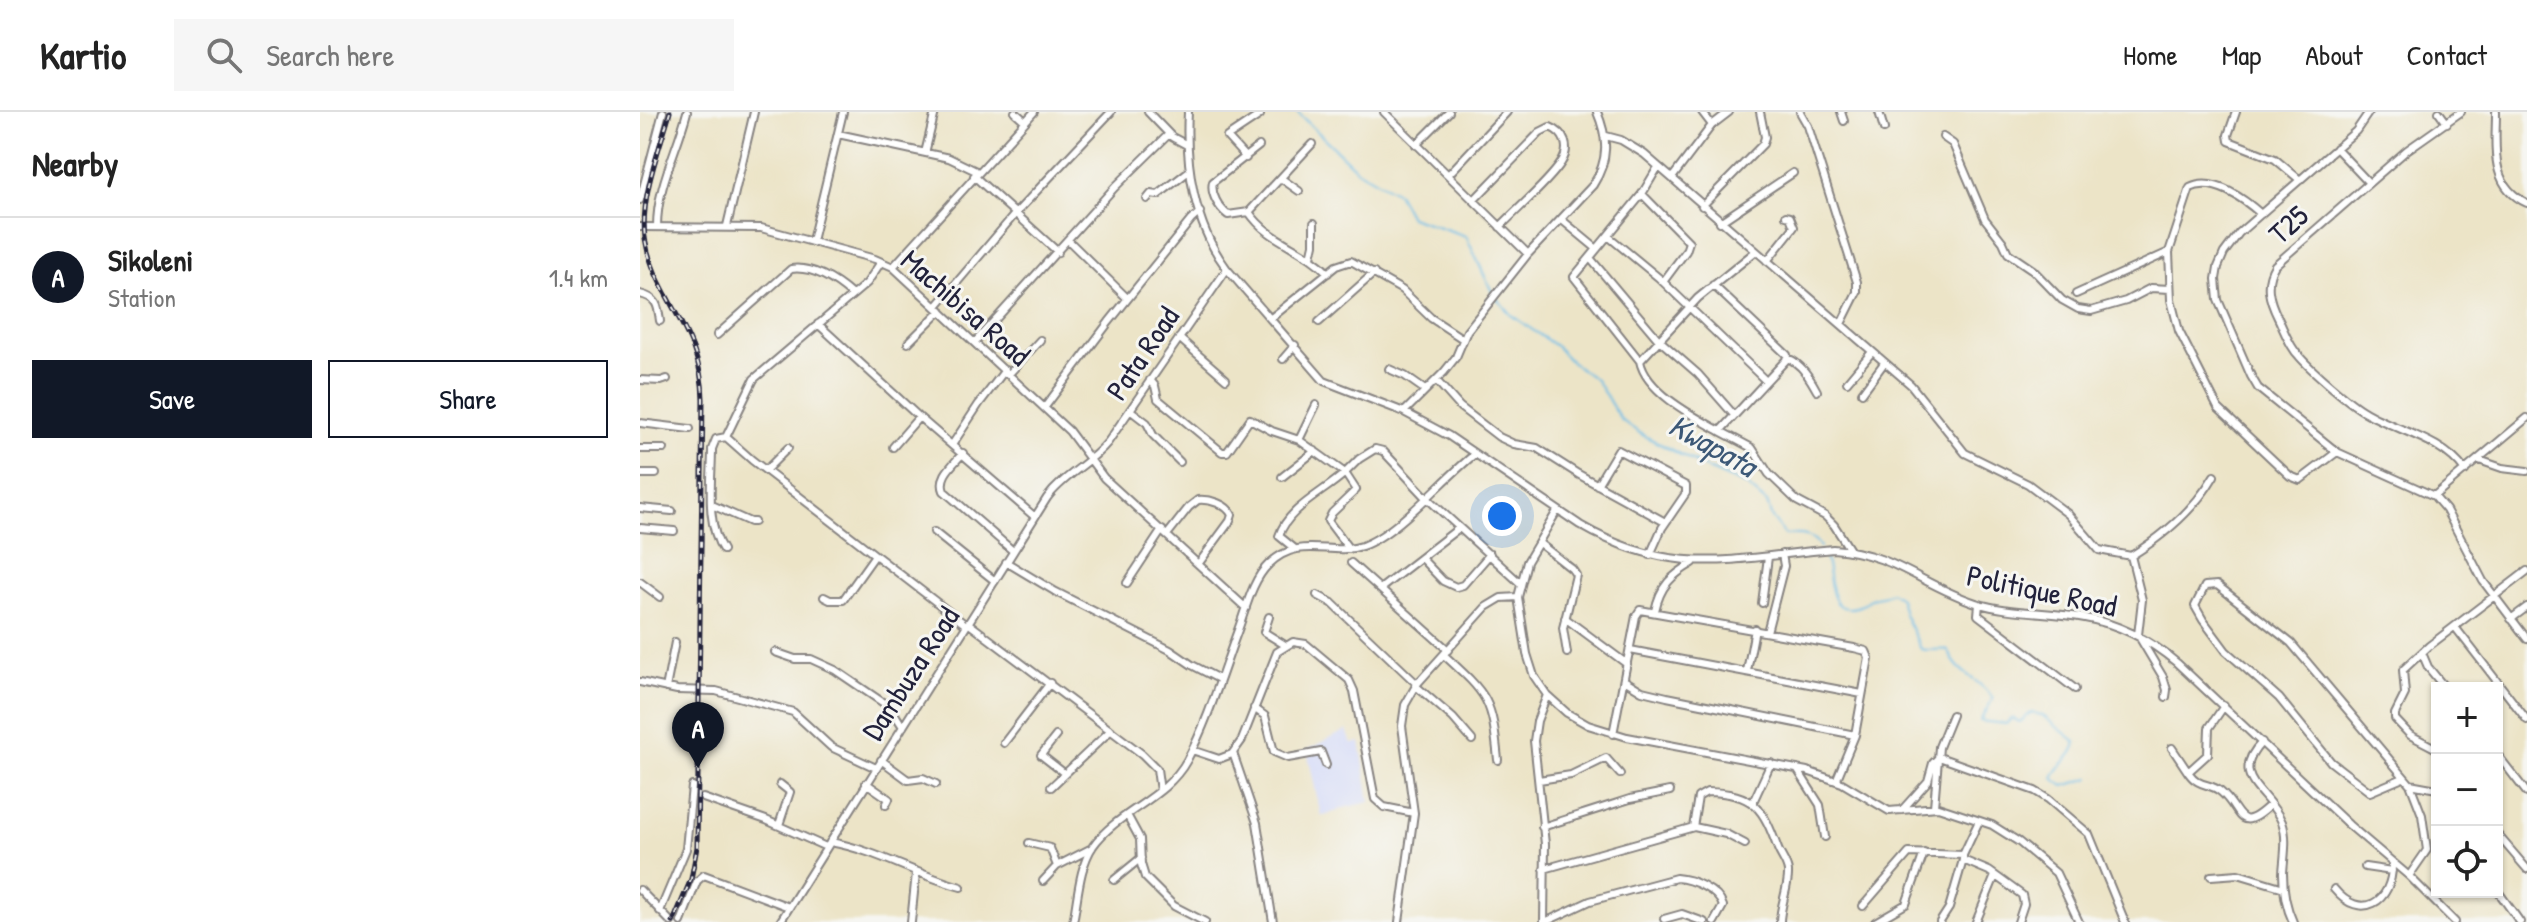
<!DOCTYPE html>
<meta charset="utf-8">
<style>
:root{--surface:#fff;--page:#f6f6f6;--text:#222;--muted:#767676;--line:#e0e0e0;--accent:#111827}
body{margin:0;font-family:"Patrick Hand",sans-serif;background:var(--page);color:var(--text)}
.controls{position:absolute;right:24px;bottom:24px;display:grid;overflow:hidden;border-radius:0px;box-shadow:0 2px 6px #0004}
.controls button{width:72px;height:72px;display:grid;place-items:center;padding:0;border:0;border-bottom:2px solid var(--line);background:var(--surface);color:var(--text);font:40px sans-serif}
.you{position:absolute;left:862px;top:404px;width:28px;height:28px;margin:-20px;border:6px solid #fff;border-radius:50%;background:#1a73e8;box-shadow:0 0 0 12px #1a73e833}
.badge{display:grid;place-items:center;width:52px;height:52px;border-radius:50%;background:var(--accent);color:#fff;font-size:26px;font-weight:700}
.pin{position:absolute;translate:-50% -66px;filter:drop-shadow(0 2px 4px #0008)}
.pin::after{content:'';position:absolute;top:42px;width:28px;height:24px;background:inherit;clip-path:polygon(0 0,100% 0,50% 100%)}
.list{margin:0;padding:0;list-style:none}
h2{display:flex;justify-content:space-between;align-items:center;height:104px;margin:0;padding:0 32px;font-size:34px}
h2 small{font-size:26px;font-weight:400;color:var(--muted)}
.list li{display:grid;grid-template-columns:52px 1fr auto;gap:24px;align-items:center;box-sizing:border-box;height:120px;padding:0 32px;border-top:2px solid var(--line)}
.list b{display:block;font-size:30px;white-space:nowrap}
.list p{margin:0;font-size:26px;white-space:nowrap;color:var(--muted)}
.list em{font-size:26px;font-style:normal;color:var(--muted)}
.actions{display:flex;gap:16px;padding:24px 32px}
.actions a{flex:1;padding:18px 0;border:2px solid var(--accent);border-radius:0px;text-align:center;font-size:28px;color:var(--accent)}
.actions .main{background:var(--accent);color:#fff}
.icon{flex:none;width:44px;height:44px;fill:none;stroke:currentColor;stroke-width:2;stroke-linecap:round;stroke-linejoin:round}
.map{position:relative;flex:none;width:1887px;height:810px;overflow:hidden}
header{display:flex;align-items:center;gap:48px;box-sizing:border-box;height:112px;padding:0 40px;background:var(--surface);border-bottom:2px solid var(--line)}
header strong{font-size:38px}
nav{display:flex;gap:44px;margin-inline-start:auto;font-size:28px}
.search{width:560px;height:72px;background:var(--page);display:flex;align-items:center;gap:20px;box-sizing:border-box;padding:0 28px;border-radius:0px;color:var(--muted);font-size:30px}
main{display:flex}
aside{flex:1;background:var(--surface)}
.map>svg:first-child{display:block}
.built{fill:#d3d9f9}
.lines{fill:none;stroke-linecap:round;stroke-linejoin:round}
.stream{stroke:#6bbce6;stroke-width:2}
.minor-casing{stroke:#878381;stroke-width:10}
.minor{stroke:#fff;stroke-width:6}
.rail-casing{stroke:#22223b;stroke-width:5}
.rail{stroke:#f6f6f2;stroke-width:2;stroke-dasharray:6;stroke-linecap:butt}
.labels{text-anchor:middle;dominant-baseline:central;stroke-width:6;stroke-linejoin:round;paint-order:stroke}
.street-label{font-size:30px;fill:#22223b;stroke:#f6f6f2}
.water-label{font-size:32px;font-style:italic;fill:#3c5877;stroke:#f6f6f2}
</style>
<header>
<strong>Kartio</strong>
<div class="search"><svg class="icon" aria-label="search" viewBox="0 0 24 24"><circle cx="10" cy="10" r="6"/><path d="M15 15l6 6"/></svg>Search here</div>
<nav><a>Home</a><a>Map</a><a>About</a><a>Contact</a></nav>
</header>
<main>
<aside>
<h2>Nearby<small></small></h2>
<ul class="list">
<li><span class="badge">A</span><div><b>Sikoleni</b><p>Station</p></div><em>1.4 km</em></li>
</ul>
<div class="actions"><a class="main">Save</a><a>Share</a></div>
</aside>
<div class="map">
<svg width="1887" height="810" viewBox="0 0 1887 810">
<rect width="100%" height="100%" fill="#f6f6f2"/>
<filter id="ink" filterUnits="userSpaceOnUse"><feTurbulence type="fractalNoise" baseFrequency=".0125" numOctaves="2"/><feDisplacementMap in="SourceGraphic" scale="16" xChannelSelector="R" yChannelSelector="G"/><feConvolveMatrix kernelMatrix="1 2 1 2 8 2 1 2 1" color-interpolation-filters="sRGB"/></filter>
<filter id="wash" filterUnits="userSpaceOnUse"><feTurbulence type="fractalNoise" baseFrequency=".006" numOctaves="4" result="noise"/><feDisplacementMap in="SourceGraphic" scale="32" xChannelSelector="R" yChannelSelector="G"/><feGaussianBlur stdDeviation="1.8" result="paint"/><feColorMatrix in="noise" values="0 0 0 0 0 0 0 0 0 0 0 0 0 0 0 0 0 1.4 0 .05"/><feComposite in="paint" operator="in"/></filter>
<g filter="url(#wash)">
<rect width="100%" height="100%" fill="#ece4c7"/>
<path class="built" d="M707 618 712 632 720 630 730 690 699 697 698 699 681 704 667 638Z"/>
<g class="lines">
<path class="stream" d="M657 0 717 58 757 81 770 105 826 124 853 182 871 203 917 235 931 250 956 268 981 308 1001 322 1068 357 1106 373 1127 391 1132 406 1145 423C1160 422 1173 422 1180 435
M1183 441C1194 459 1183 509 1222 493 1232 489 1223 490 1233 486 1240 483 1244 485 1251 480L1260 486 1264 502 1281 537C1290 540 1298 536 1308 538 1319 565 1337 564 1353 586L1340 609 1366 612 1372 606 1380 610 1391 601 1402 603 1436 630C1434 645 1418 652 1413 666L1424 674 1450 666"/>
</g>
</g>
<g filter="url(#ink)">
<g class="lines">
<g class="minor-casing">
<path id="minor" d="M375 0 385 9
M508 0 532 25 547 33
M548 0C545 53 554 113 587 157L684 269 764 300 809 324 940 413C1033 467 1094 446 1193 437 1254 441 1281 473 1336 491 1372 502 1408 499 1445 506 1480 512 1511 529 1537 551L1709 713 1769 764 1815 810
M744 0 888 142
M1062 0 1072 13
M1160 0 1168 14 1217 170V180L1201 212
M1201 0 1204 9
M1239 0 1244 17
M1596 0 1588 23 1589 29 1635 47 1660 68
M1729 0 1716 19 1599 121 1584 141 1578 155 1576 167 1578 188 1611 264 1618 276 1697 340 1794 384 1806 398 1843 469 1887 527
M1799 0 1807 11
M1821 0 1767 38 1635 153C1624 171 1629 188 1638 206 1644 218 1649 234 1659 244 1670 257 1710 292 1725 300 1757 319 1803 327 1825 359
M1856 0C1856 35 1849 74 1887 91
M198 22 309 46 338 60
M966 24 981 28 1004 42 1271 273 1325 341 1388 372 1428 402 1459 438 1491 444 1502 488 1498 523 1523 565 1527 578 1526 585
M1303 25 1313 32 1345 107 1363 130 1368 141 1393 158 1422 188 1438 197 1451 199 1486 189 1511 176 1530 177
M776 33 809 0
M619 34 573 70C570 82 579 96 588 103L609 100C629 130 664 135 688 161
M1696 36 1729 71
M285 41 295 0
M606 46 587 25 620 3
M1018 55 1002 82 934 165 1000 249 1058 186 1116 139
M808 63 867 0
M334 64 418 140
M1032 66 1072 13 1089 0
M642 67 659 79
M1002 82 1049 130 1046 139 1023 170
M507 87 511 82 518 83 549 59
M0 88 23 0
M834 88 900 20 910 15C925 21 931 36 921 51 909 70 877 97 860 115
M1062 94 1123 32 1125 25 1120 0
M609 100 672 32
M1621 102C1604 87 1573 64 1550 76L1529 140 1531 188 1539 219 1578 296 1650 364 1660 368 1697 340
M922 108 957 137
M1080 110 1153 61
M87 114 114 0
M0 115 121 116 235 147 253 155 429 319 464 366 606 496
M17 115C17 74 37 39 47 0
M968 124 1019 166 1126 269
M428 128 487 186
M172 129 203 0
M671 145 674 132V111
M950 146 1018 227 1058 262 1094 303
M1127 149 1154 115 1150 105 1146 104
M241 150 227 171 114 267 86 325 112 348 326 513
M253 155 394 0
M0 182C17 186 18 193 20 209
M1436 182 1529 140
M297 194 375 102 471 0
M631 206 696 154 711 149 762 178 791 206 823 227
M679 210 734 161
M178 212 279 305 395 405
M77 223 151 157C174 154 196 169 212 183
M539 226 586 267
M335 230 475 75 529 22
M268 231 301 198
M1147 246C1161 251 1170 266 1177 279
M643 247 655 233
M1000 249C1006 280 1055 305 1080 319L1146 248 1147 243 1073 173
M749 257 765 264 785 278
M369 262 400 228
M0 268 21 269 27 267
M510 268 515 274 518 287 582 340H587L610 307 632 319 659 328 705 361 719 347 735 337 743 339 787 386 880 471
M796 268 820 295 859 325 874 332 897 336 938 362 1025 410
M1207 270 1232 240
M1222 281 1244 251
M405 295 469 210 551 108 560 100
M490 298 507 311 513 323 540 350
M764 300 804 260 816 245 827 219 888 142 953 73C969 48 968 26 957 0
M0 311 50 317
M1080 319 1112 336 1129 362 1157 389 1185 404 1194 413 1210 438
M659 328 676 293
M312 333 339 292 365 258
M253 335 279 305
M0 337H24
M323 341C313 353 298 364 304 379L373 439
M1839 348 1862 356 1887 359
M126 358 148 336
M0 362H16
M642 365 675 339
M957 373 978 338 1046 374V381L1022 416 1010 443
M1794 384 1887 306
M72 393 110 410H114
M0 396 32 399
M917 399 887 450 878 485 887 542 894 564 907 583 927 601 948 613 987 625 1167 659 1202 671 1249 699 1298 695 1352 713 1379 730 1416 761 1439 810
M0 416 34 419
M294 420 355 469
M527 423 549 395 558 388C570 387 587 392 592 403L590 409 559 451
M899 431 932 457 936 463 923 516 927 541
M655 437 639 424C648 396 683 381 705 361L716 378 692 401 688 409 709 437
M83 438C65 411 72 368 72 337L76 327 86 325
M1491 444C1523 424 1555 397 1574 364
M781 446 803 469 816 475 823 473 850 442
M366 450 416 480 530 538 552 553 579 567
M711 451 808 538
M0 470 20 485
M487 471 522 418
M740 477 819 416
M677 483 692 491 777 572
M184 485 190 488H203L235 443
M1122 491 1128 445
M1339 492 1338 503 1435 577
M1015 499C1020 474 1032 463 1053 451
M629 505 624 520 645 533
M925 506 987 552
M1871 507 1887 495
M328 511 502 642 517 657 520 679
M1815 515 1887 608
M1127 520 1144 454 1142 442
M990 538 1222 582
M135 540 155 547H171L195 558 251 596 263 615
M1782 541 1788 555 1805 576
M804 543C849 584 852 587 858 648
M1107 559 1115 517
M984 568 1002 579 1027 585 1215 623
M0 570 37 578 76 579 153 600 191 635 236 656
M776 574 813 606 832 628
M26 576 35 530
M1584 594 1569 616 1568 642 1548 660C1560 677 1570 670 1581 680 1602 698 1597 724 1630 693
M614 596 625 604 634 640 648 646 681 640 686 653
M973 622 996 504 1000 498 1214 536 1226 539 1229 546 1215 623 1196 669
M416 624 401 643 424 661
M1622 630C1587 666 1629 679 1642 710 1648 726 1644 744 1643 761 1643 777 1646 795 1653 810
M364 631 410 571
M1532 636 1548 660
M1797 637 1770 623 1755 607V602L1765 582 1763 558 1789 534 1887 459
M552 638 579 647 592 642 602 628 637 540 653 530 666 532 709 568 714 579 735 687 744 695 774 701
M593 641 617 711 633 810
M1857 642 1887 681
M241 648 268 668 283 666 296 672
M1157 657 1180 693 1185 725
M1763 666 1730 680 1691 650 1639 586 1586 539 1563 508 1555 494 1565 474 1577 473 1651 531 1770 672 1782 703 1787 738 1769 764
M899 668 931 663 966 646 980 662
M226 671 249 687 246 693
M1770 672 1797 677
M411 675 471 618
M63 686 126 708 186 735
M1113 690 1131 651
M1294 695 1299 635 1312 603
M1262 698 1288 669 1293 651 1299 645 1395 679 1408 687 1449 722 1485 810
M487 703 500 727 501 752 505 765 534 794 565 810
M1339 709 1323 743V748L1349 759 1382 783 1384 792 1378 810
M139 713 150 680 140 672
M902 715 990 687 1030 679
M1053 715 1058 685 1067 680C1115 681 1123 696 1138 737 1141 745 1147 751 1148 760 1149 775 1140 793 1140 810
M1857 722 1887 757
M190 730C236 738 276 763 321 775
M389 731 410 736 417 754
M1725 755 1752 759
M904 757 1054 715 1086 722 1105 732
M1571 764 1598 762 1644 776
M474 768 501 746
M403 769 417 754 452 736
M1694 777C1721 810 1753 790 1752 752
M0 778 31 810
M1857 778 1880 810
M1223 794 1269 741 1323 743
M20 799 46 737 52 674
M1024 807 1042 802 1064 810
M41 810 57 769 64 763 149 795
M140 810 407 386C424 363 450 352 468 330L587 157
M271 810 276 761
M433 810C438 786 439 755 453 734 478 699 526 687 547 648 569 607 582 561 598 518 606 497 612 468 629 452 661 422 690 445 722 434 757 422 804 366 835 342
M759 810 774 701 762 614 765 593 777 572 846 495 861 486 878 485
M904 810 905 732 894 629 897 609 907 583
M905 810 950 789 1036 766C1052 767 1078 778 1083 794L1074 810
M1235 810 1266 792 1284 741
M1300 810 1309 796 1323 748
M1336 810 1355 764"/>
</g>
<use href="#minor" class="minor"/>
<g class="rail-casing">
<path id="rail" d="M30 0C19 39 0 85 5 126 14 185 62 218 63 287L57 735 51 767 33 810"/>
</g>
<use href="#rail" class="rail"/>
</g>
</g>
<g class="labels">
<g class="street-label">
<text transform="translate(1648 112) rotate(-42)">T25</text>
<text transform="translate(326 195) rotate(41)">Machibisa Road</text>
<text transform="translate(502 241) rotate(-56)">Pata Road</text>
<text transform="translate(1402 478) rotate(12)">Politique Road</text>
<text transform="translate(270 561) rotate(-57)">Dambuza Road</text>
</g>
<g class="water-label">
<text transform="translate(1073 333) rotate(29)">Kwapata</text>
</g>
</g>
</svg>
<div class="controls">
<button>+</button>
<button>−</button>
<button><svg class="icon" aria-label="locate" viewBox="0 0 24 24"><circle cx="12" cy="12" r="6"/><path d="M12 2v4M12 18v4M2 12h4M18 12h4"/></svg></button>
</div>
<div class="you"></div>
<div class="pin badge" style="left:58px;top:656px">A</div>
</div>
</main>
